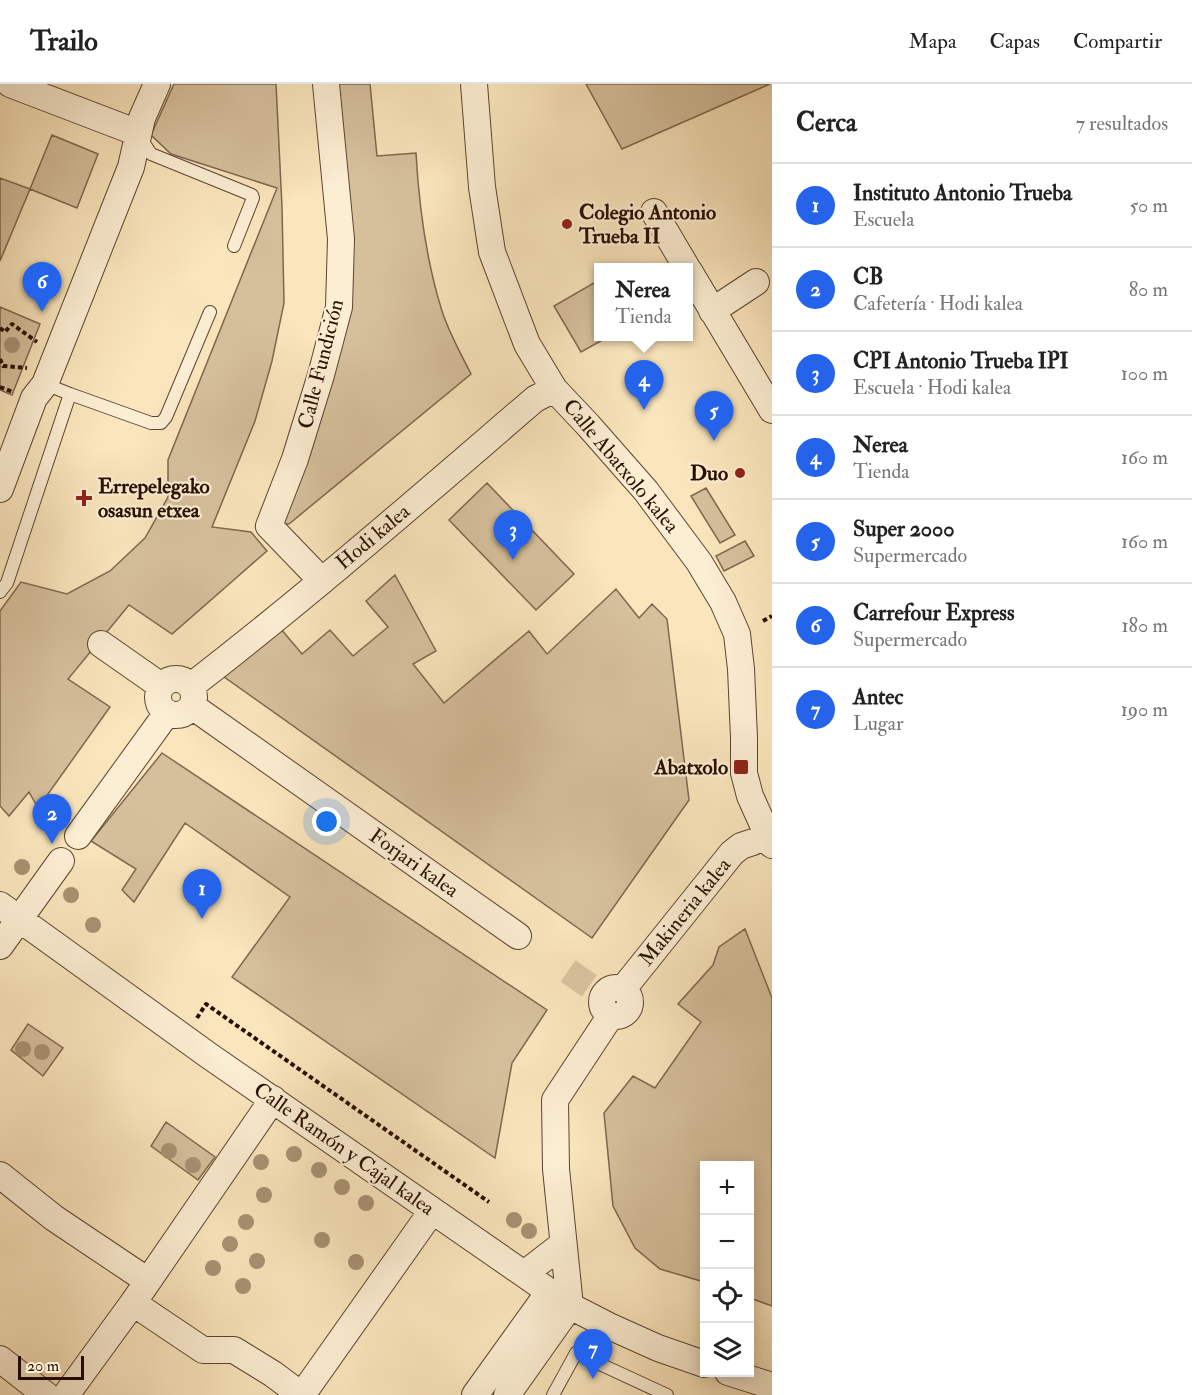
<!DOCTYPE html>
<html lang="es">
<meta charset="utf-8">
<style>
:root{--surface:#fff;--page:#f6f6f6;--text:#222;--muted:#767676;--line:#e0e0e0;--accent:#2563eb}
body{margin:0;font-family:"IM FELL Double Pica",serif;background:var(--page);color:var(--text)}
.controls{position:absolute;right:18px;bottom:18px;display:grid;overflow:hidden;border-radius:0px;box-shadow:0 3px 15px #0003}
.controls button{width:54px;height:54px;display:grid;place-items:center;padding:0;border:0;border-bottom:2px solid var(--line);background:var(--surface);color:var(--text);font:30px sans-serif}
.scale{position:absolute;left:18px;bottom:15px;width:66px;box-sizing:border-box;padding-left:6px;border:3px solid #280e01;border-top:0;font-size:16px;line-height:21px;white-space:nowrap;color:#280e01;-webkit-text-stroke:4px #fceed3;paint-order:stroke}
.you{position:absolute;left:327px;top:738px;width:21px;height:21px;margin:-15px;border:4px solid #fff;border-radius:50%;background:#1a73e8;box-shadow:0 0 0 9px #1a73e833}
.badge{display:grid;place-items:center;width:39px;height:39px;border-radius:50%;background:var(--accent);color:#fff;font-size:20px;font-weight:700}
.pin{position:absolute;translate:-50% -50px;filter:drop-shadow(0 2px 3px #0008)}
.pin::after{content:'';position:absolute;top:32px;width:21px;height:18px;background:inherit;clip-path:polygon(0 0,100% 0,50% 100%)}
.popup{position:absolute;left:594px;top:179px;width:99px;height:78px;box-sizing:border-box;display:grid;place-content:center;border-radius:0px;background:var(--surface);filter:drop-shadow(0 2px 4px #0005);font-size:20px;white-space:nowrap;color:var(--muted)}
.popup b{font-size:22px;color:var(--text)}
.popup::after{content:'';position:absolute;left:50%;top:100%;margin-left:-12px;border:12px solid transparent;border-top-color:var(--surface)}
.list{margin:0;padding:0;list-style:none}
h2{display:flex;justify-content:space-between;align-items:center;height:78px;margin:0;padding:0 24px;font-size:26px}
h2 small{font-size:20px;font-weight:400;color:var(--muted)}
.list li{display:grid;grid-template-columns:39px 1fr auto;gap:18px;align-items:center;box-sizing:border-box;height:84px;padding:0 24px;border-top:2px solid var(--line)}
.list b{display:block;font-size:22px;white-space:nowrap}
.list p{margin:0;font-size:20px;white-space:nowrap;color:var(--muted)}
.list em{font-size:20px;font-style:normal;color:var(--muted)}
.icon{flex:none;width:33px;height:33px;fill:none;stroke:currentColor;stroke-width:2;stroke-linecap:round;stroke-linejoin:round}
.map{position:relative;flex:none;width:772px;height:1311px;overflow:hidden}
header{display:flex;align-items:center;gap:36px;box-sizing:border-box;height:84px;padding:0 30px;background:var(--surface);border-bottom:2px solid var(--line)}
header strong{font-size:28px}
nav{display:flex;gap:33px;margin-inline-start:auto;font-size:21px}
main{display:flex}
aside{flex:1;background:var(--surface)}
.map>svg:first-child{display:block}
.green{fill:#d6c09c;stroke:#7f674e;stroke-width:1.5}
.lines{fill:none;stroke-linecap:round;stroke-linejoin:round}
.minor-tunnel{stroke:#dac5a0;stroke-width:26;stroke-dasharray:26 13;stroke-linecap:butt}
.service-casing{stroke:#5c4430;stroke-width:14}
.minor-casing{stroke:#5c4430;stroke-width:28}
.path{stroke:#280e01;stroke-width:4;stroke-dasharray:4.5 3;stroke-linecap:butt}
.service{stroke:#fceed3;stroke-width:12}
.minor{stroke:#fceed3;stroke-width:26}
.tree{fill:#a89173}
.poi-dot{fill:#8f2418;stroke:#fceed3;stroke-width:2}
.labels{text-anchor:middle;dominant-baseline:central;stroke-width:4.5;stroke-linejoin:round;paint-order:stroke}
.poi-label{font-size:21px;font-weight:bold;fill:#280e01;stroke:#fceed3;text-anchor:start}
.street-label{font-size:21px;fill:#280e01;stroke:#fceed3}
</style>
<header>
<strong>Trailo</strong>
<nav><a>Mapa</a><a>Capas</a><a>Compartir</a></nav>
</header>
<main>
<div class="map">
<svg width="772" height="1311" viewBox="0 0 772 1311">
<rect width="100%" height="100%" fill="#fae5bc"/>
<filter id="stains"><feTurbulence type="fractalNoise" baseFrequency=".00333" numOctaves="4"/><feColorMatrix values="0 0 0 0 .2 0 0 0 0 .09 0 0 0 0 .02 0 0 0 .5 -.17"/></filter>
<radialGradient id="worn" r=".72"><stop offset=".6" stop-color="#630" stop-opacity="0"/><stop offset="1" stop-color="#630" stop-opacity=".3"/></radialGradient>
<path class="green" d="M174 0H276L282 123 284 219 272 277 255 337 212 443 251 448 267 467 172 550 129 521 68 595 110 623 38 724 29 708 9 732 0 722V527L21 498 67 510 110 487 145 454 168 413V376L277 104 171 70 151 51Z
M318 0H370L377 72 416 69C419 123 426 176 442 227 449 249 461 270 471 290L289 440 260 439 293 358 333 217Z
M586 0H770L622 65Z
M52 51 98 70 77 124 30 105 0 177V94L30 105Z
M599 196V252L608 253 581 268 554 222Z
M0 223 40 240 12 311 0 306Z
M487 399 574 490 536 526 449 436Z
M706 404 735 451 720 459 691 412Z
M745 457 754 472 724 487 716 472Z
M395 491 436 567 413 580 444 619 529 547 547 570 616 505 639 534 652 520 667 535 689 716 592 854 220 590 281 545 302 570 330 546 353 572 388 543 366 517Z
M162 669 547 926 512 979 495 1074 232 893 290 813 185 739 134 818 122 806 136 785 91 757Z
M745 845 772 914V1222L750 1214V1082H704V1198L660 1185 635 1164 613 1122 604 1029 633 992 655 1004 701 938 678 920 713 881 719 863Z
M28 940 63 964 43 992 11 966Z
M166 1038 215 1073 198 1096 151 1062Z"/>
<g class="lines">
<path class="minor-tunnel" d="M568 887 591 903"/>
<g class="service-casing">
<path id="service" d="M140 53 151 70 252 111 253 114 234 162
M70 310 151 339H161L166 333 210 228
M0 508 7 499 70 310 45 300
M553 1311 576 1269 667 1311"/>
</g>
<g class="minor-casing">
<path id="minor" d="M10 0 138 49
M474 0 482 103 492 168 527 260 554 305 588 341 646 407 699 478 723 518 737 550 741 585 744 654V689L750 712 772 761
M654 128 687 184
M689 187 772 326
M712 227 756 198
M0 405 34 314 45 300 131 83 142 34 157 0
M322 497 269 442 295 375 321 291 339 223 341 155 326 0
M101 560 161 602
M158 613a18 18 0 1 1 36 0a18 18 0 1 1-36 0Z
M191 602C309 511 422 412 535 315L554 305
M192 622 518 852
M78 752 167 629
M0 821 208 971 570 1222 609 1242 658 1264 704 1280
M0 862 61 777
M602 918a14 14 0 1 1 28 0a14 14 0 1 1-28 0Z
M623 905 732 769 741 762 753 758
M0 1091 54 1134 148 1197
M524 1190 563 1160
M133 1219 203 1266H234L273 1290 301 1311
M0 1275 46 1311
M728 1288 772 1302
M66 1311 133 1219 273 1015
M302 1311 432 1127
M475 1311 549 1208
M507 1311 570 1222 556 1085 555 1016 611 931"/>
</g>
<path class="path" d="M0 244 5 248 12 240 37 258
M0 275 3 282 27 284
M0 303 13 308
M763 537 772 532
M197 934 206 920 489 1118"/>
<use href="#service" class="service"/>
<use href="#minor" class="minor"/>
</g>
<g class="tree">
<circle cx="12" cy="261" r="8"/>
<circle cx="22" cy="783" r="8"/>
<circle cx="71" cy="811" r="8"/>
<circle cx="93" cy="841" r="8"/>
<circle cx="23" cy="965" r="8"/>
<circle cx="42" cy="968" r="8"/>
<circle cx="169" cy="1067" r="8"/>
<circle cx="294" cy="1070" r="8"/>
<circle cx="261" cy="1078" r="8"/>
<circle cx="193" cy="1081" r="8"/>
<circle cx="319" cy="1086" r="8"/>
<circle cx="342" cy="1103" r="8"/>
<circle cx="264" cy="1111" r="8"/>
<circle cx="366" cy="1119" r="8"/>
<circle cx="514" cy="1136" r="8"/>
<circle cx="246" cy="1138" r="8"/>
<circle cx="529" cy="1147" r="8"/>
<circle cx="322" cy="1156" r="8"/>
<circle cx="230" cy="1160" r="8"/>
<circle cx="257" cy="1177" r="8"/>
<circle cx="356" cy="1178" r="8"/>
<circle cx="213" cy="1184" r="8"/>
<circle cx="243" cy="1202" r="8"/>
</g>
<g class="poi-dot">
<circle cx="567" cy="140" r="6"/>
<circle cx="740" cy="389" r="6"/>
<path d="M81 405h6v6h6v6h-6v6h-6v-6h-6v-6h6z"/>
<rect x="733" y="675" width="16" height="16" rx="3"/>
</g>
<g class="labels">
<g class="poi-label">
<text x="579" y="128">Colegio Antonio<tspan x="579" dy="24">Trueba II</tspan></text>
<text x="728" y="389" text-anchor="end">Duo</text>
<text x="98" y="402">Errepelegako<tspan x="98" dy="24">osasun etxea</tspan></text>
<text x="728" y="683" text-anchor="end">Abatxolo</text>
</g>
<g class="street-label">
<text transform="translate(321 280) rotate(-76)">Calle Fundición</text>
<text transform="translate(621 382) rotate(50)">Calle Abatxolo kalea</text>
<text transform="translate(373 453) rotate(-40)">Hodi kalea</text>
<text transform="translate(414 779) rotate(35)">Forjari kalea</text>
<text transform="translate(685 828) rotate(-51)">Makineria kalea</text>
<text transform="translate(344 1065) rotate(35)">Calle Ramón y Cajal kalea</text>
</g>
</g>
<rect width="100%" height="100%" filter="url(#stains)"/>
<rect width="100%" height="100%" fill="url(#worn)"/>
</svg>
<div class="controls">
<button>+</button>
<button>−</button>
<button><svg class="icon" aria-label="locate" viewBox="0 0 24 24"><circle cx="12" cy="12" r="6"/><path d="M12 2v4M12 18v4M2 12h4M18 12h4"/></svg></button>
<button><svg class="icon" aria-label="layers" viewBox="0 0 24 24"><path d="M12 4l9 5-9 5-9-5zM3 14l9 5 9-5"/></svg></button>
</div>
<div class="scale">20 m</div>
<div class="you"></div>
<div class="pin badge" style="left:202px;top:835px">1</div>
<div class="pin badge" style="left:52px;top:760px">2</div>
<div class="pin badge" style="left:513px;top:476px">3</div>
<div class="pin badge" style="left:644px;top:326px">4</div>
<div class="popup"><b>Nerea</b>Tienda</div>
<div class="pin badge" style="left:714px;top:357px">5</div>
<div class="pin badge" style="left:42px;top:228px">6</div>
<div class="pin badge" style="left:593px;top:1295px">7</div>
</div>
<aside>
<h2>Cerca<small>7 resultados</small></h2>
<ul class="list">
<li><span class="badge">1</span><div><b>Instituto Antonio Trueba</b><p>Escuela</p></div><em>50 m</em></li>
<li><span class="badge">2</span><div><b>CB</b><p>Cafetería · Hodi kalea</p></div><em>80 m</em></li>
<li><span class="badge">3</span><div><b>CPI Antonio Trueba IPI</b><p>Escuela · Hodi kalea</p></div><em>100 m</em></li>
<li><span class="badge">4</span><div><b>Nerea</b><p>Tienda</p></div><em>160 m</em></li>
<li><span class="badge">5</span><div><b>Super 2000</b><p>Supermercado</p></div><em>160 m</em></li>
<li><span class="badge">6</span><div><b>Carrefour Express</b><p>Supermercado</p></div><em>180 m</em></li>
<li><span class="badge">7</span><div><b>Antec</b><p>Lugar</p></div><em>190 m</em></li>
</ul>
</aside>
</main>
